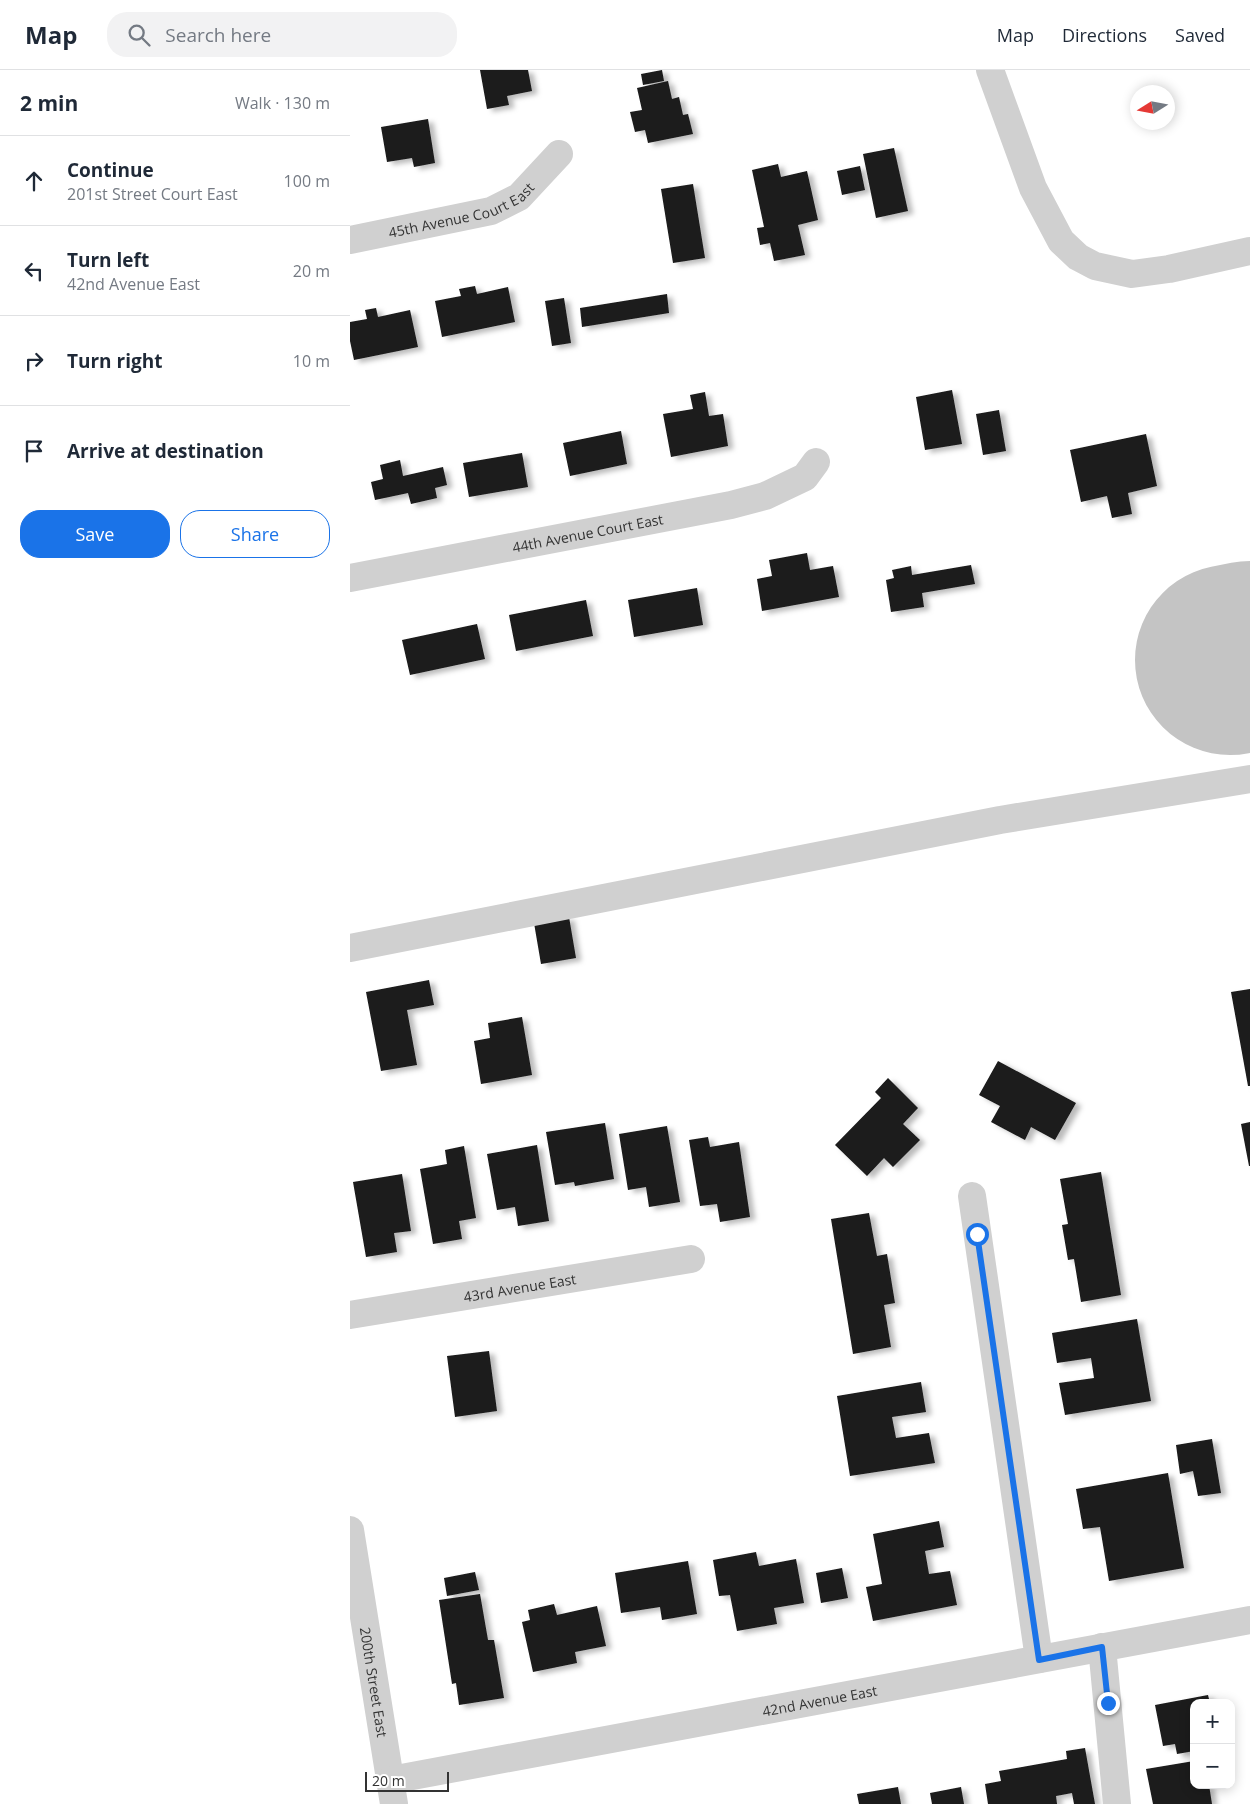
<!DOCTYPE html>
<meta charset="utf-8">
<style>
:root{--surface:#fff;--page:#f2f2f3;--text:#1f2937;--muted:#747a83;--line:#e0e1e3;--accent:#1a73e8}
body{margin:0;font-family:"Open Sans",sans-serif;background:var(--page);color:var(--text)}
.controls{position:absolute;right:15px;bottom:15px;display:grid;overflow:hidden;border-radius:10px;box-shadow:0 2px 12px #0003}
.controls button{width:45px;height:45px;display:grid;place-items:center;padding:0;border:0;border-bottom:1px solid var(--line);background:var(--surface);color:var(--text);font:25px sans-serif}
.compass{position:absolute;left:780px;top:15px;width:45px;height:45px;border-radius:50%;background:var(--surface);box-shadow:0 2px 12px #0003;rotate:259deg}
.scale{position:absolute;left:15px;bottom:12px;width:84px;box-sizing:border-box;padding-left:5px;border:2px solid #333;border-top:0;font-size:14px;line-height:18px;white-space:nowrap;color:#333;-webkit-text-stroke:4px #fff;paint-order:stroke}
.stop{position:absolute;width:15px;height:15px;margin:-11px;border:4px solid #1a73e8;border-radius:50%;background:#fff}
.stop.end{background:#1a73e8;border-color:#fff;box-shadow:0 1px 5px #0008}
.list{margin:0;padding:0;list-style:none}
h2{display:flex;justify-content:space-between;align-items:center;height:65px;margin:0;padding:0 20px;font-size:21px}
h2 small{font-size:16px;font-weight:400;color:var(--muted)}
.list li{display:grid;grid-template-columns:32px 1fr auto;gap:15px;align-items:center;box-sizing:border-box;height:90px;padding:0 20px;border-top:1px solid var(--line)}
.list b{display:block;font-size:19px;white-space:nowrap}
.list p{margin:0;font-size:16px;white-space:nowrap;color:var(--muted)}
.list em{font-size:16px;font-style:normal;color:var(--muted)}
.actions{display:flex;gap:10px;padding:15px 20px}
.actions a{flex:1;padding:11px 0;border:1px solid var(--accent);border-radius:20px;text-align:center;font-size:18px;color:var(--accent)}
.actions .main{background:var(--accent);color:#fff}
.icon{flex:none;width:28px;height:28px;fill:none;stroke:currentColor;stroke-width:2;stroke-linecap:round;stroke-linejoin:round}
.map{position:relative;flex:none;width:900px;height:1734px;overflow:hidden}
header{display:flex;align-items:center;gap:30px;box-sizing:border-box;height:70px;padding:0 25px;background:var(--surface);border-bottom:1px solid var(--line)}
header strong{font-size:24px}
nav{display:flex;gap:28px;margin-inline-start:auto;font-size:18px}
.search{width:350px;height:45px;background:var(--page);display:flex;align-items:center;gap:12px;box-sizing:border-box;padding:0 18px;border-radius:20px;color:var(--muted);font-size:19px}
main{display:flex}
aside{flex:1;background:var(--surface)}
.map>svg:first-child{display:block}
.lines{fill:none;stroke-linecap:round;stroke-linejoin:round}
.taxiway{stroke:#c4c4c4;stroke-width:76}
.runway{stroke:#c4c4c4;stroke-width:190}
.building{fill:#1a1a1a;filter:url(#shadow)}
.minor{stroke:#d0d0d0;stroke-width:28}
.route{stroke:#1a73e8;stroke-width:6}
.labels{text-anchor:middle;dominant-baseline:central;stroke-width:5;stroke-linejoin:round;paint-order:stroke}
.street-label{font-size:14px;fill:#333;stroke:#fff}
</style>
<header>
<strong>Map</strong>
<div class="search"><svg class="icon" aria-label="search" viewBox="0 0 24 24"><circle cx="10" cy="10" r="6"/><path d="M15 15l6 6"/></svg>Search here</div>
<nav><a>Map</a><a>Directions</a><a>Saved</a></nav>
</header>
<main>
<aside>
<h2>2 min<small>Walk · 130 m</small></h2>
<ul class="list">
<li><svg class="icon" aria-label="ahead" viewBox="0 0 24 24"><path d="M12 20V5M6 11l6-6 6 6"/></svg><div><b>Continue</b><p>201st Street Court East</p></div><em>100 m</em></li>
<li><svg class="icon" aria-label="left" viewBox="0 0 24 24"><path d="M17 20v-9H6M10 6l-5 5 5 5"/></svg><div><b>Turn left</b><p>42nd Avenue East</p></div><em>20 m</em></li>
<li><svg class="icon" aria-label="right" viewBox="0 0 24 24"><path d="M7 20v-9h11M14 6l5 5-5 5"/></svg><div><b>Turn right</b></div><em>10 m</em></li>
<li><svg class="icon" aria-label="arrive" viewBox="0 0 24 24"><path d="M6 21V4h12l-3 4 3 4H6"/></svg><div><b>Arrive at destination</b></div></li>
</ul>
<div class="actions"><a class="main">Save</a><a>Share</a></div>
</aside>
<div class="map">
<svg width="900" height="1734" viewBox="0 0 900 1734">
<defs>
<filter id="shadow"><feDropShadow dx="5.5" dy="3" stdDeviation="2.5" flood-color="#0004"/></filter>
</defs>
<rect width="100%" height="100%" fill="#fff"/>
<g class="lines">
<path class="taxiway" d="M880 590 888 624"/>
<path class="runway" d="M880 590 900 586"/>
</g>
<path class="building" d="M130 0H178L182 21 157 26 159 35 137 39Z
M312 0 314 11 293 15 291 4Z
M318 11 322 29 329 27 333 45 338 44 343 64 298 73 295 60 285 62 280 42 292 40 287 18Z
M78 49 85 93 64 97 62 88 37 92 31 57Z
M544 78 558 141 526 148 513 84Z
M428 94 431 107 457 101 468 150 448 155 455 185 424 191 420 173 410 175 407 158 414 157 402 100Z
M510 96 515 120 492 125 487 101Z
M343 114 355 188 323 193 311 119Z
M125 216 127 224 158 217 165 252 92 267 85 231 111 226 109 219Z
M317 224 319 243 232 257 230 238Z
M214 228 221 273 202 276 195 231Z
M26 238 28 247 60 240 68 277 4 290 0 271V252L17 249 15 240Z
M602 320 612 374 575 380 566 327Z
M355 322 359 346 373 344 378 376 321 387 313 344 343 339 340 325Z
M649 340 656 381 633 385 626 344Z
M271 361 277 394 220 406 213 373Z
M796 364 807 416 778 423 782 444 762 448 757 426 731 432 720 380Z
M172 383 178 417 119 427 113 393Z
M50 390 53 406 93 397 97 415 85 418 87 428 61 434 58 423 25 430 21 412 33 409 30 395Z
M457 483 460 500 483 496 489 527 412 541 407 509 422 506 419 490Z
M621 495 625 514 572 523 574 537 541 542 536 510 544 508 542 500 561 496 562 505Z
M347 518 353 555 284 567 278 530Z
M236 530 243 566 166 581 159 545Z
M127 554 135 589 60 605 52 570Z
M219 847 226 888 191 894 184 853Z
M79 910 84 935 57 940 67 995 31 1001 16 922Z
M900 919V1016H898L881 922Z
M172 947 182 1005 131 1014 124 971 140 968 138 953Z
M648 991 726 1033 705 1070 681 1057 675 1070 641 1052 650 1036 629 1025Z
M538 1008 568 1038 553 1054 570 1070 543 1097 534 1088 517 1106 485 1075 531 1028 525 1022Z
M900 1052V1096H899L891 1054Z
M255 1053 264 1109 225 1116 224 1112 205 1115 196 1062Z
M317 1056 330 1132 299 1137 296 1117 278 1120 269 1064Z
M358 1067 360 1077 389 1072 400 1147 370 1152 367 1134 350 1136 339 1070Z
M187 1075 199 1151 168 1156 165 1137 147 1140 137 1084Z
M114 1076 126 1148 109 1151 112 1169 83 1174 70 1099 97 1094 95 1080Z
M751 1102 771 1225 731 1232 724 1189 718 1190 712 1155 718 1154 710 1109Z
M52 1104 61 1161 44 1163 47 1182 16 1187 3 1112Z
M519 1143 527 1186 537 1184 545 1233 534 1235 541 1277 503 1284 481 1149Z
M787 1249 801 1331 715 1345 709 1313 744 1308 741 1288 707 1293 702 1263Z
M139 1281 147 1341 105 1347 97 1286Z
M571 1312 576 1342 542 1347 546 1368 579 1363 585 1393 500 1406 487 1326Z
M862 1369 871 1423 848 1426 843 1401 830 1404 826 1375Z
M818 1403 834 1498 759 1511 750 1457 733 1459 726 1419Z
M589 1451 594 1477 575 1481 579 1504 600 1501 607 1535 523 1551 516 1517 532 1514 523 1464Z
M406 1482 409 1496 446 1489 454 1533 424 1538 427 1554 387 1561 380 1525 369 1526 363 1490Z
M338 1491 347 1544 312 1550 310 1537 271 1543 265 1503Z
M492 1498 498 1528 471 1533 466 1503Z
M125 1502 129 1520 97 1526 94 1508Z
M130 1524 138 1570H144L154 1628 109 1635 106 1613 102 1614 89 1530Z
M204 1534 207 1545 247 1536 256 1576 225 1582 227 1593 183 1602 172 1552 180 1550 178 1540Z
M858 1625 860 1633H844V1681L827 1684 825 1674 813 1676 805 1635Z
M735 1678 745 1734H724L722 1723 706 1726 707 1734H638L635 1714 651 1711 649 1701 717 1689 716 1681Z
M844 1691V1715H859L862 1734H803L796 1699Z
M548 1717 551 1734H509L507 1724Z
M611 1717 614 1734H582L580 1723Z"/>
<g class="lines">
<g class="minor">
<path d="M640 0 683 118 711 171 728 187 745 196 782 204 819 199 900 181"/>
<path id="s1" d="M0 170 141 141 169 127 209 84"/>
<path id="s2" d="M0 508 381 435 415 426 455 407 466 392"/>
<path d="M0 878 650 750 900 709"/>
<path d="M622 1126 689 1589"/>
<path id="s3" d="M0 1245 341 1189"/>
<path id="s4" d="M0 1460 44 1734"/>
<path d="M752 1577 767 1734"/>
<path id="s5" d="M41 1710 900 1550"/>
</g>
</g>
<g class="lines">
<path class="route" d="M627 1164 689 1590 752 1577 758 1633"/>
</g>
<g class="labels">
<g class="street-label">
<text stroke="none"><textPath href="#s1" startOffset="116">45th Avenue Court East</textPath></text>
<text stroke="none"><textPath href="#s2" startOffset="242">44th Avenue Court East</textPath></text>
<text stroke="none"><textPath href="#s3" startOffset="172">43rd Avenue East</textPath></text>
<text stroke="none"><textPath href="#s4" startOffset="154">200th Street East</textPath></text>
<text stroke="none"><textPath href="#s5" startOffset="436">42nd Avenue East</textPath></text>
</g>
</g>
</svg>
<div class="controls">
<button>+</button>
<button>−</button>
</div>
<svg class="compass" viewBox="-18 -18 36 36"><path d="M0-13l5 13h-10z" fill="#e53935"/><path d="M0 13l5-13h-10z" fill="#747a83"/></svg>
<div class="scale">20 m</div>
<div class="stop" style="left:627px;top:1164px"></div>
<div class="stop end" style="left:758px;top:1633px"></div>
</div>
</main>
